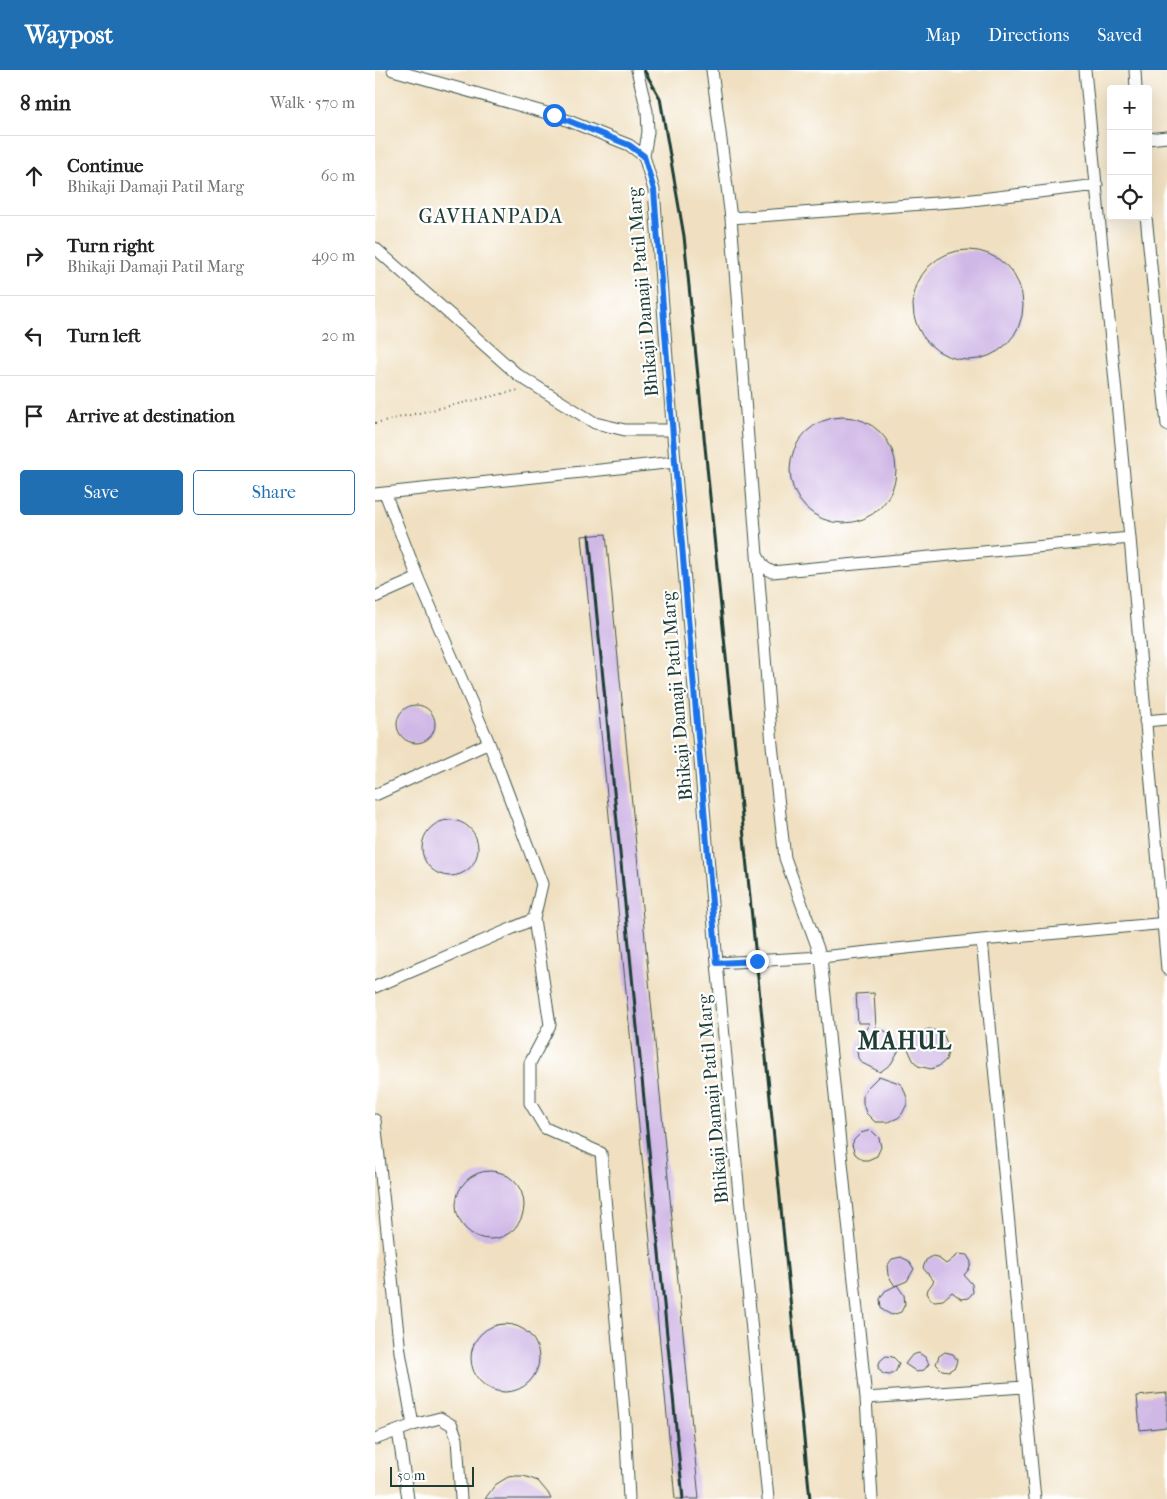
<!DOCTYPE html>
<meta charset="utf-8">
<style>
:root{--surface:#fff;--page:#f2f2f2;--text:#222;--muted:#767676;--line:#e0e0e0;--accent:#1f6fb2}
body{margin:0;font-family:"IM FELL French Canon",serif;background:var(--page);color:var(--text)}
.controls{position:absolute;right:15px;top:15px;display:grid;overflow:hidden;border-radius:5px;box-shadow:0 5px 20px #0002}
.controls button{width:45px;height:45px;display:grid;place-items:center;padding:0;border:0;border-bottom:1px solid var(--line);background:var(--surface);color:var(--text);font:25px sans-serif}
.scale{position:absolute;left:15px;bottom:12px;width:84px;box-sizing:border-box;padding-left:5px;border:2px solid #1f3d34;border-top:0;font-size:14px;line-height:18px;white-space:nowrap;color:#1f3d34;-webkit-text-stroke:4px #fff;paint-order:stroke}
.stop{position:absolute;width:15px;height:15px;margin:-11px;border:4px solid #1a73e8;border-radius:50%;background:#fff}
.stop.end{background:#1a73e8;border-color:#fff;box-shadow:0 1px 5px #0008}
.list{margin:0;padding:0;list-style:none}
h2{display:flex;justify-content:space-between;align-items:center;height:65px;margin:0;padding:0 20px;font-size:21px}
h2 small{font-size:16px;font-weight:400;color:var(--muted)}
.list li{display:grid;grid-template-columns:32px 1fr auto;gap:15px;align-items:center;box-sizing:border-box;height:80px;padding:0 20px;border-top:1px solid var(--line)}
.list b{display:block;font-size:19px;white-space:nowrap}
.list p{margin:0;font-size:16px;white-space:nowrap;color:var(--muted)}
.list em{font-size:16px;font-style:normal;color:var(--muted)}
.actions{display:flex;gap:10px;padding:15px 20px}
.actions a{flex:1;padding:11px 0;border:1px solid var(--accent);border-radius:5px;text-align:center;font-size:18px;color:var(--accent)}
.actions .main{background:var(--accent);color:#fff}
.icon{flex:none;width:28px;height:28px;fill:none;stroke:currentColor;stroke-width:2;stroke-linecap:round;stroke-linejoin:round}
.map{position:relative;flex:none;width:792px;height:1429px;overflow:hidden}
header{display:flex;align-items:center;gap:30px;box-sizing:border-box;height:70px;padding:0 25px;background:var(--accent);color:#fff}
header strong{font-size:24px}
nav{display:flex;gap:28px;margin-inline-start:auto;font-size:18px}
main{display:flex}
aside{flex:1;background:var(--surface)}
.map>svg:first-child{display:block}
.building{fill:#d0b8e6}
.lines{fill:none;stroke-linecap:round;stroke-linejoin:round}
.minor-casing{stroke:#3e5549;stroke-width:13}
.path{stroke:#3e5549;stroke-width:2;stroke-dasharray:1 4;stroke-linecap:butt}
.minor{stroke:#fff;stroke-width:11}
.rail{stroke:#1f3d34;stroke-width:3}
.route{stroke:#1a73e8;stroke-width:6}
.labels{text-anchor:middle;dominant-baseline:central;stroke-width:4.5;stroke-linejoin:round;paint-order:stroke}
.street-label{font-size:19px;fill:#1f3d34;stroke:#fff}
.neighbourhood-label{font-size:20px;letter-spacing:1px;fill:#1f3d34;stroke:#fff}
.district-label{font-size:24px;font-weight:bold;letter-spacing:1px;fill:#1f3d34;stroke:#fff}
</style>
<header>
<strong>Waypost</strong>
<nav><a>Map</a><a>Directions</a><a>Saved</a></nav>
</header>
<main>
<aside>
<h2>8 min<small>Walk · 570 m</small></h2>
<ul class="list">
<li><svg class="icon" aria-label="ahead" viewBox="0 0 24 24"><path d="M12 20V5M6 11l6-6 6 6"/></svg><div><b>Continue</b><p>Bhikaji Damaji Patil Marg</p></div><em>60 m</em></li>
<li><svg class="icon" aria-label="right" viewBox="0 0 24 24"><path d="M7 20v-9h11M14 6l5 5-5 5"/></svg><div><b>Turn right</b><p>Bhikaji Damaji Patil Marg</p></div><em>490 m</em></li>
<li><svg class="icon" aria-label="left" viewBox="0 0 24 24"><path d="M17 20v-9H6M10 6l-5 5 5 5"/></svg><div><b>Turn left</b></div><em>20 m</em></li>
<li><svg class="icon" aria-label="arrive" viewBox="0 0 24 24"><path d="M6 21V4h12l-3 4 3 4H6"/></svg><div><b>Arrive at destination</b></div></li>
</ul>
<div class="actions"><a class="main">Save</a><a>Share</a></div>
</aside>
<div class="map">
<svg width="792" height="1429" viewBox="0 0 792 1429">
<rect width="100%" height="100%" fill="#fff"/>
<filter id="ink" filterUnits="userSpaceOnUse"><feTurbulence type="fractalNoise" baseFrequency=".02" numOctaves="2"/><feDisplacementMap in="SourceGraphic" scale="10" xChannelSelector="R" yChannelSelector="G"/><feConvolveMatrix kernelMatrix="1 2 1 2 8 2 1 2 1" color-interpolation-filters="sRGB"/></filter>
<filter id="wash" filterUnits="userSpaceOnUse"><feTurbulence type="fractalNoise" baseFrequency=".0096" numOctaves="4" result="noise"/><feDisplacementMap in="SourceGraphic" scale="20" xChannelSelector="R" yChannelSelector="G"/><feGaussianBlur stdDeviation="1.12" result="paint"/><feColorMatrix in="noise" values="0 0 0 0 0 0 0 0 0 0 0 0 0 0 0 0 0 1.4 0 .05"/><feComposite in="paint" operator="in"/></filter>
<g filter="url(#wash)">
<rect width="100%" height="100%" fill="#f0e0c1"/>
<g id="blocks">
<path class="building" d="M538 235a55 55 0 1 1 110 0a55 55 0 1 1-110 0Z
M415 400a53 53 0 1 1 106 0a53 53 0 1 1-106 0Z
M231 464 324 1429H300L207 466Z
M22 654a19 19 0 1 1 38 0a19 19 0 1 1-38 0Z
M47 778a28 28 0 1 1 56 0a28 28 0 1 1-56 0Z
M499 923 501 958 510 961 517 966 524 980 516 994 505 1002 487 993 483 988 482 980 484 970 495 953H483L481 924Z
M554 959 562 961 569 966 574 978 571 990 564 996 556 999 543 996 538 990 533 979 541 964Z
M504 1006 524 1013 528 1017 532 1028V1034L527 1044 523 1048 513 1052H500L491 1043 488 1034V1025L491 1019Z
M496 1060 504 1068 506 1077 502 1086 493 1090H488L480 1084 477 1075 479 1070 486 1063Z
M81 1135a34 34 0 1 1 68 0a34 34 0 1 1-68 0Z
M584 1184 592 1185 596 1192 594 1199 589 1205 597 1214 598 1222 596 1225 593 1228 586 1229 577 1222 568 1230 560 1231 556 1230 552 1223 553 1219 559 1211 548 1198 551 1190 558 1186 562 1187 571 1194Z
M526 1187 534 1191 539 1199 532 1211 520 1216 513 1205 512 1196 517 1189Z
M522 1215 529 1225 530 1234 526 1242 517 1245 509 1241 506 1238 505 1229 510 1221Z
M96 1288a34 34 0 1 1 68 0a34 34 0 1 1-68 0Z
M570 1282 578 1284 582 1290 580 1297 574 1301 567 1300 561 1294 564 1286Z
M544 1283 550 1287 554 1294 549 1300 542 1302 530 1294 537 1285Z
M511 1286 518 1287 524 1293 521 1301 515 1305 508 1304 503 1298 505 1291Z
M792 1323V1357L765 1360 762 1326Z
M141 1406H149L163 1411 173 1423 176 1429H110L120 1415 133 1407Z"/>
</g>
</g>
<g filter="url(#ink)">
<use href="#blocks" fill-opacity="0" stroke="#3e5549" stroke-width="1"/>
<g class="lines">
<g class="minor-casing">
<path id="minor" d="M18 0 179 45 254 75 269 86 279 120 300 392 342 893 393 1429
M262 0 272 41 273 62 269 86
M337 0 356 148 382 485 389 497 397 502 755 468
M710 0 755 468 792 899
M760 0 761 19
M773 69 792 67
M771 146 792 355
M356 148 589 131 722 115
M0 178 143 305 220 353 250 360H298
M10 423 43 508 114 673 167 814 159 849 175 955 155 993V1033L170 1058 226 1083 250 1351 254 1429
M0 424 300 392
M382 485 397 675 410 788 446 887 491 1328 497 1429
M0 527 43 508
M770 651 792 649
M0 725 114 673
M342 893 446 887 607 870
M0 917 159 849
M0 1050 25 1282 38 1355
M491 1328 649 1317
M23 1361 33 1429
M0 1369 38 1355 65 1348 77 1355 82 1369 86 1429
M660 1429 607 870 792 853"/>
</g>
<path class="path" d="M0 353 144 320"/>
<use href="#minor" class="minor"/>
<path class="rail" d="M269 0 285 28 309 166 435 1429
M214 465 308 1429"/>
</g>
</g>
<g class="lines" filter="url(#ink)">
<path class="route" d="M179 45 254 75 269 86 279 120 300 392 342 893 382 891"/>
</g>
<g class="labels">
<g class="street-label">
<text transform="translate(268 222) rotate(-95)">Bhikaji Damaji Patil Marg</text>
<text transform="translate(302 626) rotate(-95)">Bhikaji Damaji Patil Marg</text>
<text transform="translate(338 1029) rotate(-95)">Bhikaji Damaji Patil Marg</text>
</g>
<g class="neighbourhood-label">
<text x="116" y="146">GAVHANPADA</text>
</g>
<g class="district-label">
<text x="530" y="971">MAHUL</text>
</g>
</g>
</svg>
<div class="controls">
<button>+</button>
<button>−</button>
<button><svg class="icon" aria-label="locate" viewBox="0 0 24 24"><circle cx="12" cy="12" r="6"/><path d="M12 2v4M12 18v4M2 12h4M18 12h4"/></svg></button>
</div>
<div class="scale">50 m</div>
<div class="stop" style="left:179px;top:45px"></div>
<div class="stop end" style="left:382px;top:891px"></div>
</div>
</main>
